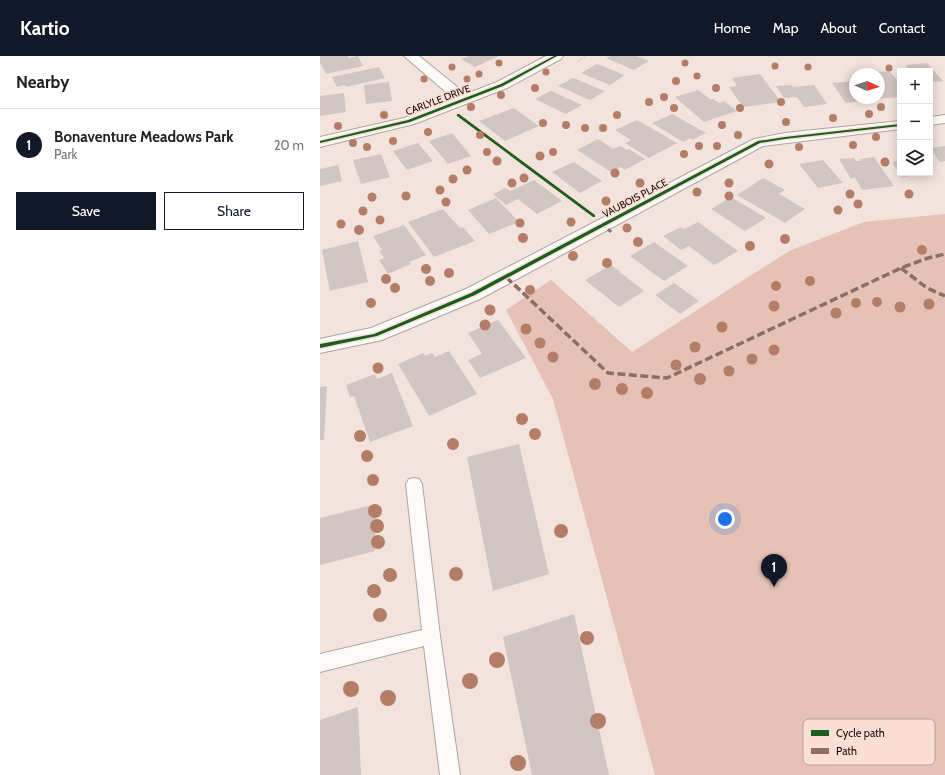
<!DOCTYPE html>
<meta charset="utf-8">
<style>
:root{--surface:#fff;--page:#f2f2f2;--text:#202124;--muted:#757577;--line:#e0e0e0;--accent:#111827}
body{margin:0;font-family:Cabin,sans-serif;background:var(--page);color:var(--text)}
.controls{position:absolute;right:12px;top:12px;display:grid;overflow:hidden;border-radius:0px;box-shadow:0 2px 10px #0003}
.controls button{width:36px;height:36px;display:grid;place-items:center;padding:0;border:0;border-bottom:1px solid var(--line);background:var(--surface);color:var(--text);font:20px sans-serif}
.compass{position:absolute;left:529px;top:12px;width:36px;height:36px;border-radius:50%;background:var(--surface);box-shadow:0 2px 10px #0003;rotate:93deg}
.you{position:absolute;left:405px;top:463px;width:14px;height:14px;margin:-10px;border:3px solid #fff;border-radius:50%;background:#1a73e8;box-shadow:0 0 0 6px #1a73e833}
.badge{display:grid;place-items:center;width:26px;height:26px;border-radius:50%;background:var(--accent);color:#fff;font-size:13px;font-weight:700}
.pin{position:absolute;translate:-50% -33px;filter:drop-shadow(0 1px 2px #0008)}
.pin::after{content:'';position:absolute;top:21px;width:14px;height:12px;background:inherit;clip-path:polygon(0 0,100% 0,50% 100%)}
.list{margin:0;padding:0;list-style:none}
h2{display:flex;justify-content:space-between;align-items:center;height:52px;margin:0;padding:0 16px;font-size:17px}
h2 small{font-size:13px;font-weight:400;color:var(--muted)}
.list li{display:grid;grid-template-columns:26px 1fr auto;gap:12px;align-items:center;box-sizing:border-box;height:72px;padding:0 16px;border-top:1px solid var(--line)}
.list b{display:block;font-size:15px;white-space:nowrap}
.list p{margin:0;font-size:13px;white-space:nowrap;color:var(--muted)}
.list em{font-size:13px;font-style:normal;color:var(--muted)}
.actions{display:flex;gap:8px;padding:12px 16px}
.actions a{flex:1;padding:9px 0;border:1px solid var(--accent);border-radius:0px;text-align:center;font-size:14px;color:var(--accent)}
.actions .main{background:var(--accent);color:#fff}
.icon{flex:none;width:22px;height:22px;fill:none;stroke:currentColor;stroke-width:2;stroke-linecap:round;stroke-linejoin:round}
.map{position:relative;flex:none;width:625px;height:719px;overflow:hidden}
header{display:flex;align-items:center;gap:24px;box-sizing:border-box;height:56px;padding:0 20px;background:var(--accent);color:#fff}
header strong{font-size:19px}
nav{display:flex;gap:22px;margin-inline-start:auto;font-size:14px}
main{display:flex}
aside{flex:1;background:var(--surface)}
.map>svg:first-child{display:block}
.green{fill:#e5c2b5}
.building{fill:#d2c6c2}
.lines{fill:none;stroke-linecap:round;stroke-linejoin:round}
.lane-casing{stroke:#afa49f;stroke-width:2}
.street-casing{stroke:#afa49f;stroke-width:2}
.path{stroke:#d5d0cf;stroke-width:1.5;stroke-dasharray:1.5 2;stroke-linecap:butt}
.lane{fill:#fdfbfa;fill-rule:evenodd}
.street{fill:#fdfbfa;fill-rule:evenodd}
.quiet-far1{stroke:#8d6e63;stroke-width:3;stroke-dasharray:5.5 3;stroke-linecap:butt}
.quiet{stroke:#8d6e63;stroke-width:3.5;stroke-dasharray:8 3.5;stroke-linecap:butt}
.cycleway-casing{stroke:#fbdfd5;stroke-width:3}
.cycleway{fill:#1b5e20;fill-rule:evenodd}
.tree{fill:#b47e66}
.labels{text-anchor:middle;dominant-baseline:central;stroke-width:3.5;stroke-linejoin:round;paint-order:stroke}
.far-street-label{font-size:10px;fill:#150c09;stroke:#fbdfd5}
.key{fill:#fbdfd5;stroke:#b6a098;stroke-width:1}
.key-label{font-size:11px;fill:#150c09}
</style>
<header>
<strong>Kartio</strong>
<nav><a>Home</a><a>Map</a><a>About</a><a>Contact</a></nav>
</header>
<main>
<aside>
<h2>Nearby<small></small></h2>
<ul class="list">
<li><span class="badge">1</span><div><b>Bonaventure Meadows Park</b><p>Park</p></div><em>20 m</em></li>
</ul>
<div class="actions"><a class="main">Save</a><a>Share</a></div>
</aside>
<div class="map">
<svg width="625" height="719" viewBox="0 0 625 719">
<rect width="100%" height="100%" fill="#f3e3dd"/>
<path class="green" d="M625 158V719H335L233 343 186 254 231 224 312 296 469 195 544 166Z"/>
<path class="building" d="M0 0H28L29 2 38 0 43 10 6 18 1 8H0Z
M149 0H179L155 11 141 3Z
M291 0H316L329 5 314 14 286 2Z
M607 7 623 25 610 26V15H590L585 9Z
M277 8 305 19 290 29 261 17Z
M59 11 65 22 26 31 25 29 17 31 12 21Z
M569 15 580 27V41L558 43 557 42H559V18L547 17Z
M440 18 461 46 423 51 409 31 417 30 412 22Z
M253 22 285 35 270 44 238 30Z
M535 25V42H548L550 44 526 47 512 27Z
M69 26 72 45 46 48 44 29Z
M471 29 473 31 494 29 507 48 484 51 477 41 464 42 456 30Z
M378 34 390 43H393L399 47 404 45 417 55 384 66 355 41Z
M231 35 262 49 246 58 215 43Z
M24 37 26 56 0 60V40Z
M194 52 219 70 185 85 159 65Z
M352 58 386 77 372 84 370 82 363 86 332 67Z
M317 64 357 87 329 102 305 87 311 84 295 74Z
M132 77 151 100 128 108 109 85Z
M278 83 293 93 300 90 307 94 309 93 325 103 305 114 301 111 291 116 257 94Z
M98 87 113 105 87 114 73 95Z
M625 90V105L620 106 610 92Z
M61 98 70 121 41 128 33 104Z
M554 101 574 130 542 134 535 122 531 123 519 103 534 102 536 105H541L540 103Z
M503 104 523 127 498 132 479 108Z
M574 105H580V117L605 118 583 121 573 108Z
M254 106 282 125 260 137 232 116Z
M18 109 22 125 0 130V113Z
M443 122 465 134 459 138 485 153 465 167 417 139Z
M214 124 242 145 217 158 198 143 186 149 173 138 186 132 190 135Z
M411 141 446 162 425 175 391 153Z
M176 142 199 166 169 178 148 154Z
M123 153 140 172 143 171 155 185 114 201 88 166Z
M378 166 418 195 394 209 369 190 361 194 343 180 361 171 364 173Z
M84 169 106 199 89 206 91 208 68 218 59 204 64 202 59 195 62 194 53 180Z
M38 185 48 226 10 235 2 194Z
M334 186 368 210 344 225 310 200Z
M291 209 324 235 299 251 265 224Z
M354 227 379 245 360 258 335 239Z
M178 264 206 302 160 322 148 304 162 298 148 277Z
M129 295 157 338 109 360 78 308 103 297 105 300 112 297 115 301Z
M72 317 93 370 50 386 34 340 30 341 26 329 55 318 57 323Z
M7 330 4 384H0V331Z
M199 388 229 518 173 535 147 401Z
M56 448 55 495 0 509V462Z
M254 558 289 719H212L183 581Z
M38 651 41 719H0V664Z"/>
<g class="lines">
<g class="lane-casing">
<path id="lane" d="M94 422 99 423 102 428 120 580 140 719H120L104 590 0 616V598L102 574 86 428 89 423Z"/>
</g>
<g class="street-casing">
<path id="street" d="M84 0H99L146 38 177 26 226 0H243L241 3 187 32 94 68 0 91V81L84 62 134 43Z
M625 59V67L610 69V61Z
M580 65V73L443 90 160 243 62 284 0 297V283L51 272 146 233 434 83 465 77Z"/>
</g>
<path class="path" d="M258 5 266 0"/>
<use href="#lane" class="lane"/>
<use href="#street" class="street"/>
<path class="quiet-far1" d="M282 167 291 176"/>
<path class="quiet" d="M581 212 607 232 625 240
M186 221 288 317 347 322 581 212 608 202 625 198"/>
<g class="cycleway-casing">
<path id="cycleway" d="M234 0H237L183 30 90 66 0 87V85L88 64 181 28Z
M137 58H139L275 159V161H273L137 60Z
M580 68V70L465 83 440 87 155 239 57 280 0 292V288L54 278 151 237 438 85 465 81Z"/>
</g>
<use href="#cycleway" class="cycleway"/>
</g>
<g class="tree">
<circle cx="179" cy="7" r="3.5"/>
<circle cx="365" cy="7" r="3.5"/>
<circle cx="455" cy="10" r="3.5"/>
<circle cx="132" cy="11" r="3.5"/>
<circle cx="488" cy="11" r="3.5"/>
<circle cx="569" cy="12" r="3.5"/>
<circle cx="226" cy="16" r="3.5"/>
<circle cx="159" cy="18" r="3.5"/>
<circle cx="377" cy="20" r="3.5"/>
<circle cx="104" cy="23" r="3.5"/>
<circle cx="147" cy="23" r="3.5"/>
<circle cx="356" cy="25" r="4"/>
<circle cx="215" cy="32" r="4"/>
<circle cx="396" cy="32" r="4"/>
<circle cx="181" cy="39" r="4"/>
<circle cx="344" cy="41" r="4"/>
<circle cx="329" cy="46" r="4"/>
<circle cx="461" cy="46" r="4"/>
<circle cx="151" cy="51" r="4"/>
<circle cx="561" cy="51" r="4"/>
<circle cx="354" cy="52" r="4"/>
<circle cx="420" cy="52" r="4"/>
<circle cx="549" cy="58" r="4"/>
<circle cx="64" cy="59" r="4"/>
<circle cx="297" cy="59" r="4"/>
<circle cx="513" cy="62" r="4"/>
<circle cx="466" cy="66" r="4"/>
<circle cx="223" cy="67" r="4"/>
<circle cx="246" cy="69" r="4"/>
<circle cx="402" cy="69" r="4"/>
<circle cx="18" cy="70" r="4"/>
<circle cx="265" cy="72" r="4"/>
<circle cx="283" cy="72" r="4"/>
<circle cx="108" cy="76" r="4"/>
<circle cx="160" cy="79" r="4"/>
<circle cx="418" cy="79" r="4"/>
<circle cx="556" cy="81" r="4"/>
<circle cx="73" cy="85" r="4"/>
<circle cx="33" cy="87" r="4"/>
<circle cx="533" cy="89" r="4"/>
<circle cx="379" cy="90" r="4"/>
<circle cx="397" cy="90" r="4"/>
<circle cx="47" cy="91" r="4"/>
<circle cx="479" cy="91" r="4"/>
<circle cx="167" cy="96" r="4"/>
<circle cx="233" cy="96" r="4"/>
<circle cx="364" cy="98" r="4"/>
<circle cx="220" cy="100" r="4.5"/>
<circle cx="177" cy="105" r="4.5"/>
<circle cx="565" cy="106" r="4.5"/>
<circle cx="449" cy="108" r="4.5"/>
<circle cx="147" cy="114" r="4.5"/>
<circle cx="295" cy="117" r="4.5"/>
<circle cx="204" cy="122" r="4.5"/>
<circle cx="133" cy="123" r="4.5"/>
<circle cx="192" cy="127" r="4.5"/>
<circle cx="320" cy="127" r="4.5"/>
<circle cx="409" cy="127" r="4.5"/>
<circle cx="120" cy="134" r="4.5"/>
<circle cx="377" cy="136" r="4.5"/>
<circle cx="530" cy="138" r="4.5"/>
<circle cx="589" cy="138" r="4.5"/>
<circle cx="86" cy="140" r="4.5"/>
<circle cx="409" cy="140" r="4.5"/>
<circle cx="52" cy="141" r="4.5"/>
<circle cx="286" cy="145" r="4.5"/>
<circle cx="126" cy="146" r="4.5"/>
<circle cx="538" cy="148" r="4.5"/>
<circle cx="518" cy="154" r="4.5"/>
<circle cx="43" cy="155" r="4.5"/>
<circle cx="60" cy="164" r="4.5"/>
<circle cx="251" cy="166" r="4.5"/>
<circle cx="200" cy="167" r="4.5"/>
<circle cx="21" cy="168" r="4.5"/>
<circle cx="307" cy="172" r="4.5"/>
<circle cx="39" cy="174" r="5"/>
<circle cx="203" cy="182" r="5"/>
<circle cx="465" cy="183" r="5"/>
<circle cx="318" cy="186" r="5"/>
<circle cx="430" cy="190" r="5"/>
<circle cx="602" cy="194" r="5"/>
<circle cx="253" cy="200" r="5"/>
<circle cx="287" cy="207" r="5"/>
<circle cx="106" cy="213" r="5"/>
<circle cx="129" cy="217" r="5"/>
<circle cx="66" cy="223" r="5"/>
<circle cx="110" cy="225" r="5"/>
<circle cx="490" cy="225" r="5"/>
<circle cx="456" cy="230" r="5"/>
<circle cx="75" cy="232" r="5"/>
<circle cx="210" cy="234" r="5"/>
<circle cx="557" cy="246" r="5"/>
<circle cx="51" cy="247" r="5"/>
<circle cx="536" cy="247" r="5"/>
<circle cx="609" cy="248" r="5.5"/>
<circle cx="454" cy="250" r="5.5"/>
<circle cx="580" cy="251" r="5.5"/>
<circle cx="170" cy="254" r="5.5"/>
<circle cx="516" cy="257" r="5.5"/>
<circle cx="165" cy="269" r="5.5"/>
<circle cx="402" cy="271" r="5.5"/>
<circle cx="206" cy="273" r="5.5"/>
<circle cx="220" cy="287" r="5.5"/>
<circle cx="375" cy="291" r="5.5"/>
<circle cx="454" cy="294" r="5.5"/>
<circle cx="233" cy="301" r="5.5"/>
<circle cx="432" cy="303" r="5.5"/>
<circle cx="356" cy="309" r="5.5"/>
<circle cx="58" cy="312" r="5.5"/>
<circle cx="409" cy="315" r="5.5"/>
<circle cx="380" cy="323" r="6"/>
<circle cx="275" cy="328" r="6"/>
<circle cx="302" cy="333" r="6"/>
<circle cx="327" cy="337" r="6"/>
<circle cx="202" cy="363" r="6"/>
<circle cx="215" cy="378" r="6"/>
<circle cx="40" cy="380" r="6"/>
<circle cx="133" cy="388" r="6"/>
<circle cx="47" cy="400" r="6"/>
<circle cx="53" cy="424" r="6"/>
<circle cx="55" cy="455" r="7"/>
<circle cx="57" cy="470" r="7"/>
<circle cx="241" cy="475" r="7"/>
<circle cx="58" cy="486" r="7"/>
<circle cx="136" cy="518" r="7"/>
<circle cx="70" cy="519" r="7"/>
<circle cx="54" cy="535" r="7"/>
<circle cx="60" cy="559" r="7"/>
<circle cx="267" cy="582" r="7"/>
<circle cx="177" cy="604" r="8"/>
<circle cx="150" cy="625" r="8"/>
<circle cx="31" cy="633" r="8"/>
<circle cx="68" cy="642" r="8"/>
<circle cx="278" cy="665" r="8"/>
<circle cx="198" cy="707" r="8"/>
</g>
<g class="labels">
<g class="far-street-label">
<text transform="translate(118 44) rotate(-21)">CARLYLE DRIVE</text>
<text transform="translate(315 142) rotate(-28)">VAUBOIS PLACE</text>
</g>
</g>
<rect x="483" y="663" width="132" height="46" rx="6" class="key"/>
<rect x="491" y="674" width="18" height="6" fill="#1b5e20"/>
<rect x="491" y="692" width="18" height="6" fill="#8d6e63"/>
<g class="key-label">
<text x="516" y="681">Cycle path</text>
<text x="516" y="699">Path</text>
</g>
</svg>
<div class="controls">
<button>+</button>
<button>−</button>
<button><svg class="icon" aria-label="layers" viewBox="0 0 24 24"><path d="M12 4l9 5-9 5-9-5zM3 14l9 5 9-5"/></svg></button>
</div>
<svg class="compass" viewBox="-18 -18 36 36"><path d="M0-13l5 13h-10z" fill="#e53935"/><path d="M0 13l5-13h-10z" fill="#757577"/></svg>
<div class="you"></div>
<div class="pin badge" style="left:454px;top:531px">1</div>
</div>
</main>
